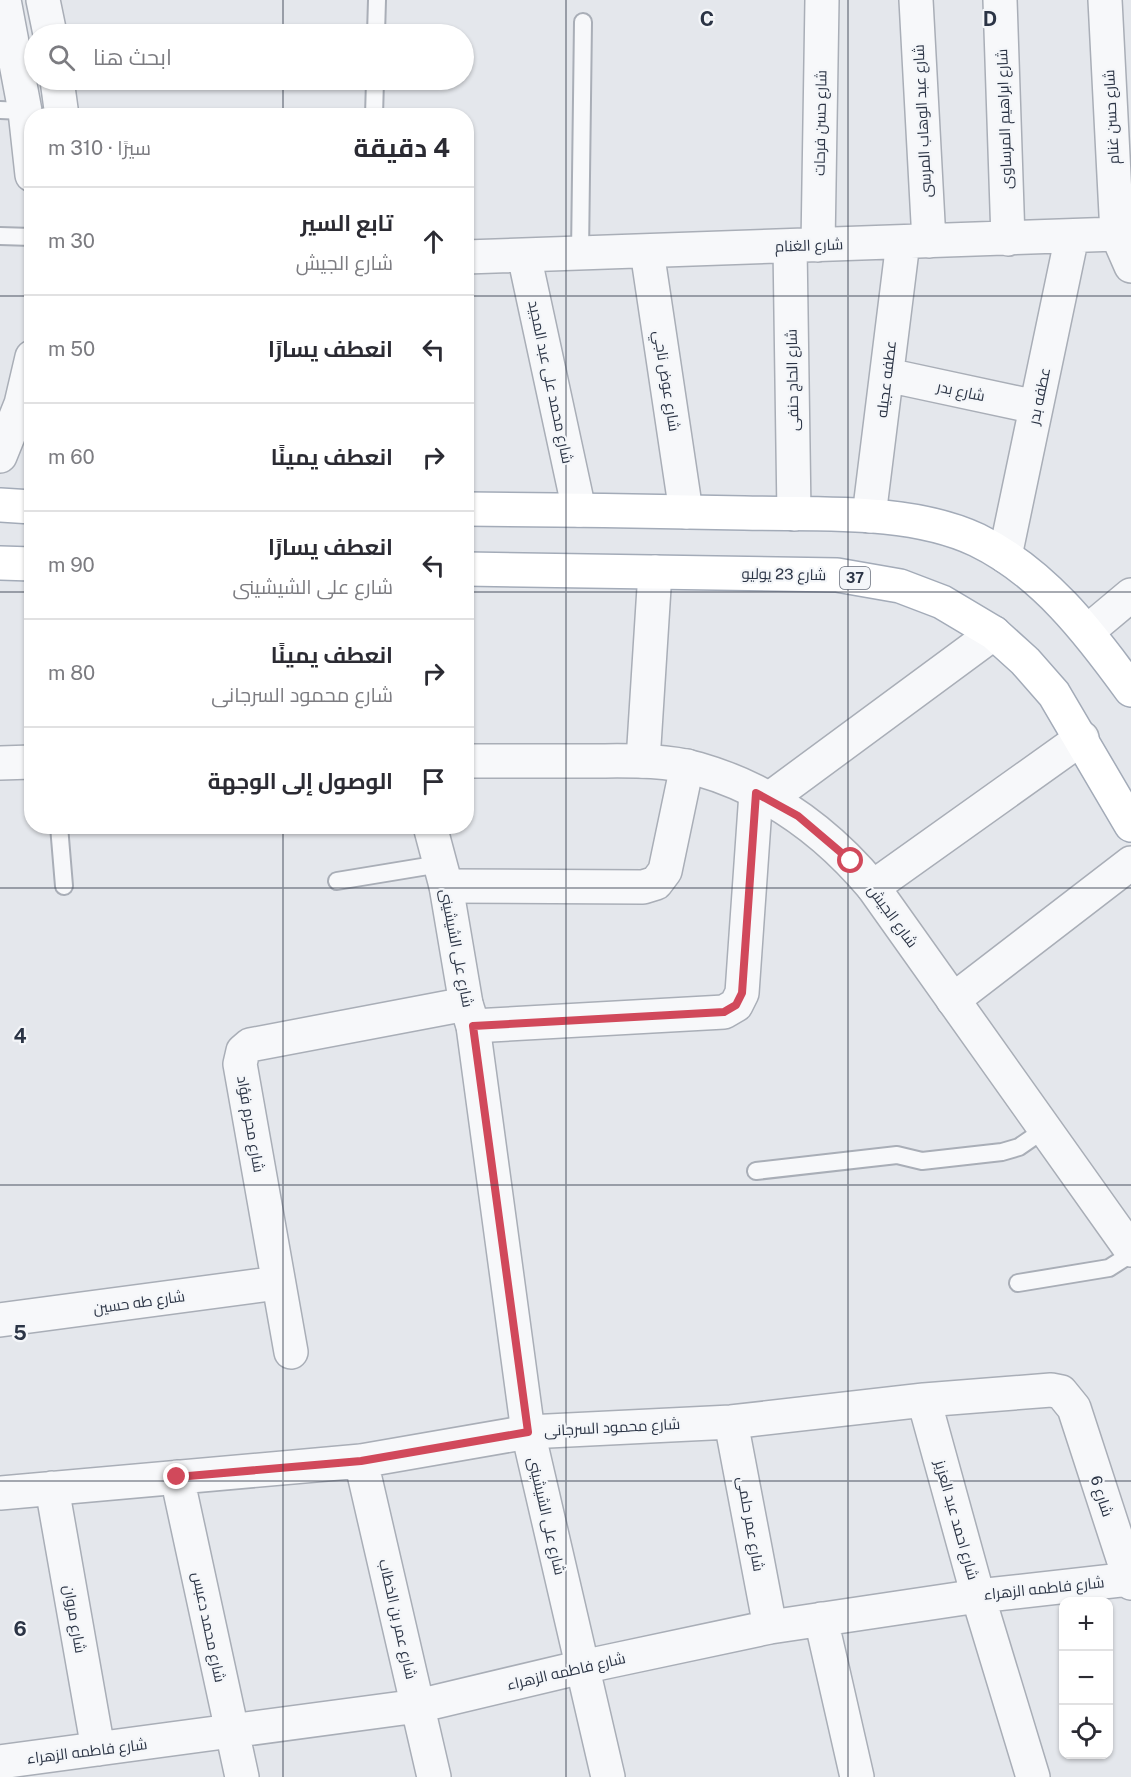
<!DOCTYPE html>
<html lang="ar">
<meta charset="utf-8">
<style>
:root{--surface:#fff;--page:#f2f2f3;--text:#2b2b33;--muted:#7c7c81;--line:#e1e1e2}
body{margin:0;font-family:"Public Sans",Cairo,sans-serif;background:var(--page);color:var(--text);direction:rtl}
.controls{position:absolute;right:18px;bottom:18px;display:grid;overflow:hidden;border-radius:12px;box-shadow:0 2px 4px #0004}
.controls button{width:54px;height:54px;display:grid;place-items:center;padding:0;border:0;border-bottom:2px solid var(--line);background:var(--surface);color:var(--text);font:30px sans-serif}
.stop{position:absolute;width:18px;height:18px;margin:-14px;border:4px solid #d1495b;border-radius:50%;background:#fff}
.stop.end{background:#d1495b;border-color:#fff;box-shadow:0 2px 6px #0008}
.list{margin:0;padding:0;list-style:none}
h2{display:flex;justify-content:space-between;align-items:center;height:78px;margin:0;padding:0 24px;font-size:26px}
h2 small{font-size:20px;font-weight:400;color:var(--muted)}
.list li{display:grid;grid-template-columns:39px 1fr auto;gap:18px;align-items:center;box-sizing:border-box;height:108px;padding:0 24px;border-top:2px solid var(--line)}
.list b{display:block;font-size:22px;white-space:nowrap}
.list p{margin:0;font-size:20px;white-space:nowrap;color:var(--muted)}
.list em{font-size:20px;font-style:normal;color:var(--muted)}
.icon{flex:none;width:33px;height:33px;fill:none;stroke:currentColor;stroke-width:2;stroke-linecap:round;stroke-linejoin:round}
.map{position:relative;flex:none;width:1131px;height:1777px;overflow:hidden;direction:ltr}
.search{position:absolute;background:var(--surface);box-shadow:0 2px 4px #0004;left:24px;top:24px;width:450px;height:66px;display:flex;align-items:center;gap:15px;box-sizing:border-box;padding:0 21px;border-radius:33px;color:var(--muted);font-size:22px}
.panel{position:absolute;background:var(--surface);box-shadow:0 2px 4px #0004;left:24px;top:108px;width:450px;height:726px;border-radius:24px;direction:rtl}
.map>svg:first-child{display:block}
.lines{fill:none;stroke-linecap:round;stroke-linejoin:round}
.service-casing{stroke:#a9aeb7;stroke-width:20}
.minor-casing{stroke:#a9aeb7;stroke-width:36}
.tertiary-casing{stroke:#a9aeb7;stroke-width:36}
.primary-casing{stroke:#a3abb8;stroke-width:36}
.service{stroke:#f7f8fa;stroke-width:16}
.minor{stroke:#f7f8fa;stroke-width:33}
.tertiary{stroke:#f7f8fa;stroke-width:33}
.primary{stroke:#fff;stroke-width:33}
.route{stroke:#d1495b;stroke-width:8}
.grid{fill:none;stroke:#2b3445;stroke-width:1.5;stroke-opacity:0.55}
.labels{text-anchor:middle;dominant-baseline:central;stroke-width:4.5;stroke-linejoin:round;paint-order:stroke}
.shield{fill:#f4f6f9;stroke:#676e7b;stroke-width:1.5}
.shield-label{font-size:14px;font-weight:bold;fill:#2b3445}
.street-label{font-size:15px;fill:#2b3445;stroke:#f4f6f9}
.grid-label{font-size:20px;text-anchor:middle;font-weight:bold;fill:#2b3445;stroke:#f4f6f9;stroke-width:4.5;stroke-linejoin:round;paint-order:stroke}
</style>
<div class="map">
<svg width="1131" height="1777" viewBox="0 0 1131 1777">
<rect width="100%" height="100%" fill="#e4e7ec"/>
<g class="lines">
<g class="service-casing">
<path id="service" d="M376 34 377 0
M0 110 24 111
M374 116 375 80
M0 236 32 237
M580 253 583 22
M59 826 64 886
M337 881 440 864
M756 1171 897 1155 922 1161 1002 1152 1019 1147 1045 1129
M1018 1283 1109 1268 1131 1254"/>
</g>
<g class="minor-casing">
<path id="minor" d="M916 0 929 241
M1000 0 1008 239
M1105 0 1117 234 1131 266
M818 245 822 0
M790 246 794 514
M647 251 686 512
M524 255 579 510
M466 257 1117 234
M887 375 1036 407
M869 516 903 242
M1005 556 1072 236
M1088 631 1131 595
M643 761 655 572
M769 799 994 633
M446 886 643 887 656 883 665 871 687 766
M873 887 1082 738
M953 1000 1131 863
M473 1026 724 1012 736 1005 742 993 756 793
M0 1320 278 1283
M291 1352 240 1064 243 1051 250 1045 466 1004
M924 1400 978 1596 1033 1777
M731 1422 770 1627
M361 1461 434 1777
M177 1477 242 1777
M52 1488 98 1749
M0 1493 361 1461 528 1432 731 1422 924 1400 1051 1390 1061 1392 1074 1408 1131 1583
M821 1619 857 1777
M0 1762 418 1706 582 1667 770 1627 978 1596 1131 1579"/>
</g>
<g class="tertiary-casing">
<path id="tertiary" d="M4 0 25 111 32 175
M43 0 50 34
M57 80 62 116
M0 456 21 404 32 357
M466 761C508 761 549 761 590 761 625 761 663 759 698 769 768 789 827 832 873 887L1131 1250
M0 763 32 762
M430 826 446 886 466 1004 473 1026 528 1432 608 1777"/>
</g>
<g class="primary-casing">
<path id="primary" d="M0 505 32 507
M466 509C559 510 651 511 744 513 817 515 909 508 977 540 1043 572 1089 632 1131 690
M0 563 32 564
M466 569 837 575 900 586 942 602 994 633 1025 661 1054 694 1131 825"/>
</g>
<use href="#service" class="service"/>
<use href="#minor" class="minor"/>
<use href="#tertiary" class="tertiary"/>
<use href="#primary" class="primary"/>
</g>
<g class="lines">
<path class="route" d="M177 1477 361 1461 528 1432 473 1026 724 1012 736 1005 742 993 756 793 798 816 851 861"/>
</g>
<path class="grid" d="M283 0V34M566 0V1777M848 0V1777M283 80V116M0 296H32M466 296H1131M0 592H32M466 592H1131M283 826V1777M0 888H1131M0 1185H1131M0 1481H1131"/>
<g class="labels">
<rect class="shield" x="840" y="567" width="30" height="22" rx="4.5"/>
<g class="shield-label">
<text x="855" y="578">37</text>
</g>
<g class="street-label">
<text transform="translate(1111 117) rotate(-93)">شارع حسن غنام</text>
<text transform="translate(1004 119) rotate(-92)">شارع ابراهيم المرساوى</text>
<text transform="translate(922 121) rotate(-93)">شارع عبد الوهاب المرسى</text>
<text transform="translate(820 123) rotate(-89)">شارع حسن فرحات</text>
<text transform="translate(809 245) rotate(-2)">شارع الغنام</text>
<text transform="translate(886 379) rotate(-83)">عطفه عجيله</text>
<text transform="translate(792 380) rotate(-91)">شارع الحاج حنفى</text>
<text transform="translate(667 381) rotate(81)">شارع عوض ناجي</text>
<text transform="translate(551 382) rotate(78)">شارع محمد على عبد المجيد</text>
<text transform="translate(961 391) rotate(12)">شارع بدر</text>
<text transform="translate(1039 396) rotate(-78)">عطفه بدر</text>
<text transform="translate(784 574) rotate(1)">شارع 23 يوليو</text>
<text transform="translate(893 916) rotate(54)">شارع الجيش</text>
<text transform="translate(457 948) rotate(79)">شارع على الشيشينى</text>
<text transform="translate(251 1124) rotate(80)">شارع محرم فؤاد</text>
<text transform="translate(139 1302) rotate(-8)">شارع طه حسين</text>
<text transform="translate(612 1427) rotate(-3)">شارع محمود السرجانى</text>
<text transform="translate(1102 1496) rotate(72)">شارع 6</text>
<text transform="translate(547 1516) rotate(77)">شارع على الشيشينى</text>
<text transform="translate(957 1520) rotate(74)">شارع احمد عبد العزيز</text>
<text transform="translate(751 1524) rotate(80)">شارع عمر حلمى</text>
<text transform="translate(1044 1588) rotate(-6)">شارع فاطمه الزهراء</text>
<text transform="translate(75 1619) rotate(80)">شارع مروان</text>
<text transform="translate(398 1619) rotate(77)">شارع عمر بن الخطاب</text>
<text transform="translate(209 1627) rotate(78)">شارع محمد دعبس</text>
<text transform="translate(566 1671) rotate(-13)">شارع فاطمه الزهراء</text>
<text transform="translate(87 1751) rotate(-7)">شارع فاطمه الزهراء</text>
</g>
</g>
<g class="grid-label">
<text x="707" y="26">C</text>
<text x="990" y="26">D</text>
<text x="20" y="1043">4</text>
<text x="20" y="1340">5</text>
<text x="20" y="1636">6</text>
</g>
</svg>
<div class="controls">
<button>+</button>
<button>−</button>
<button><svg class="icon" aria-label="locate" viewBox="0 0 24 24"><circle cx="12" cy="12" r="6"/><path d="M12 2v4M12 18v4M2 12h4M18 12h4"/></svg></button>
</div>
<div class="stop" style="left:851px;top:861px"></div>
<div class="stop end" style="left:177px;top:1477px"></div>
<div class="search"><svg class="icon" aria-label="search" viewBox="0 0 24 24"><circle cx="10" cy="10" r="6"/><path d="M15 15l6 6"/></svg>ابحث هنا</div>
<section class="panel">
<h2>4 دقيقة<small>سيرًا · 310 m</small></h2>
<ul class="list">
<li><svg class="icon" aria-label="ahead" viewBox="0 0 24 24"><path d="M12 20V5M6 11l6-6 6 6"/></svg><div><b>تابع السير</b><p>شارع الجيش</p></div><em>30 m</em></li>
<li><svg class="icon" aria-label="left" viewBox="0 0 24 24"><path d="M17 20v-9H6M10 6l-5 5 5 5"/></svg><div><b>انعطف يسارًا</b></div><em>50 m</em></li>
<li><svg class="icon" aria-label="right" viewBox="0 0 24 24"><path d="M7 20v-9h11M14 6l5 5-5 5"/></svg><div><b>انعطف يمينًا</b></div><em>60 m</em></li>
<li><svg class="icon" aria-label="left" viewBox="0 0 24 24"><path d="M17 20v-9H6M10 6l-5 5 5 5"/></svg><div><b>انعطف يسارًا</b><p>شارع على الشيشينى</p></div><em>90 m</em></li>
<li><svg class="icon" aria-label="right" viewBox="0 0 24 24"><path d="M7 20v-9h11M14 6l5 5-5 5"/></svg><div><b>انعطف يمينًا</b><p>شارع محمود السرجانى</p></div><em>80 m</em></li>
<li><svg class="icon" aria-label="arrive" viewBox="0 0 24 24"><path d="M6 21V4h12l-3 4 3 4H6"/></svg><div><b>الوصول إلى الوجهة</b></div></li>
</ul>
</section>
</div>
